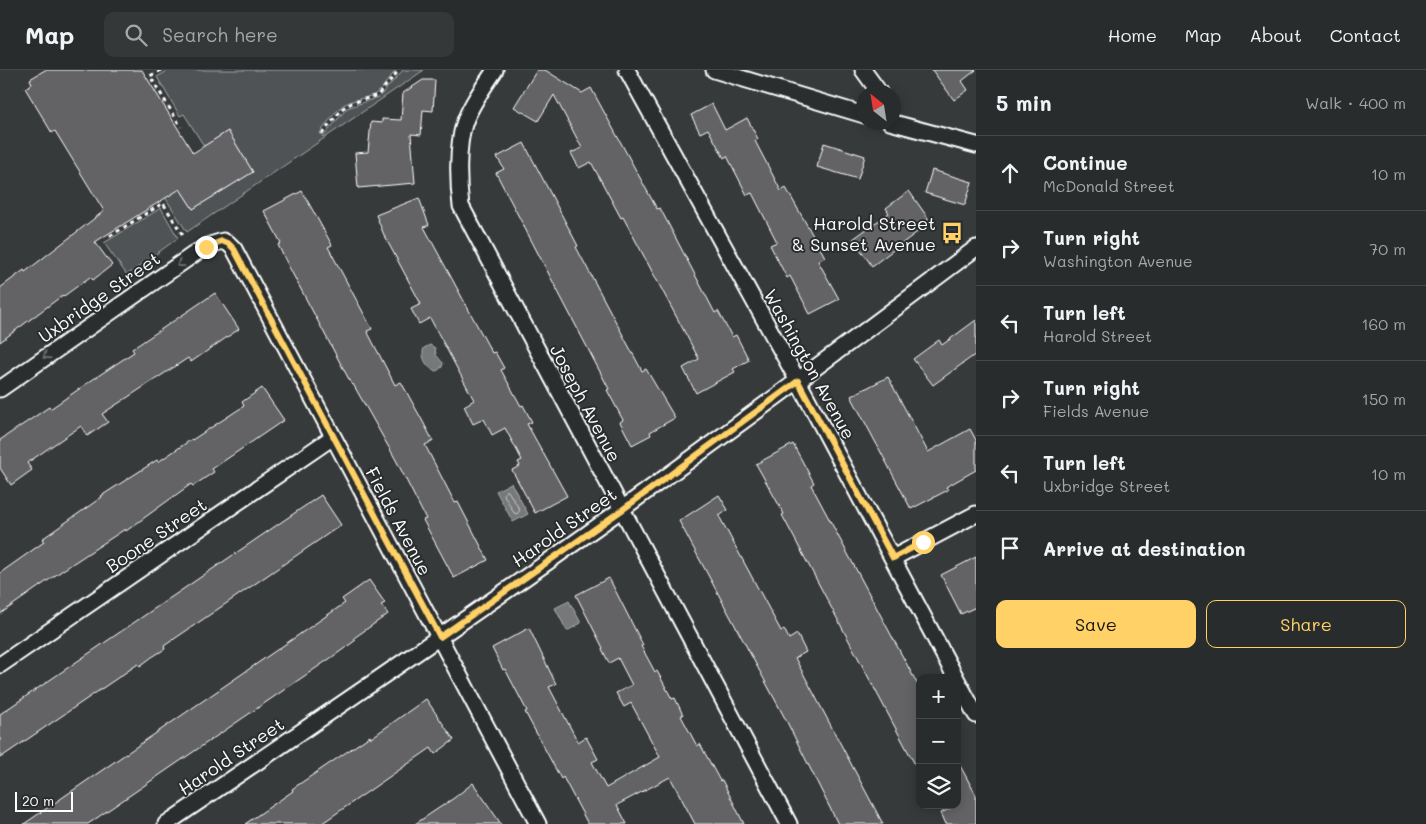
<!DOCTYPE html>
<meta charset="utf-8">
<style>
:root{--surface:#292c2c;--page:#353838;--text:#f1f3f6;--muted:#a5a7a9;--line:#454848;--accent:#ffd166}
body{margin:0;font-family:Mali,sans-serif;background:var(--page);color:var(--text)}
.controls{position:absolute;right:15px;bottom:15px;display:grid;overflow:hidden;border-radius:10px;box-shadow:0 2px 12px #0003}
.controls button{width:45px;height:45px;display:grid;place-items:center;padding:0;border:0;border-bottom:1px solid var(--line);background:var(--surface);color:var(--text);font:25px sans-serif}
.compass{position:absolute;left:856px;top:15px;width:45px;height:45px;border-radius:50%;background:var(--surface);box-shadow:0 2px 12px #0003;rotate:330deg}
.scale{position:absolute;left:15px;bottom:12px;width:58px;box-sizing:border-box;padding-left:5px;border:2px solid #fff;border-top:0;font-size:14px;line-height:18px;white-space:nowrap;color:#fff;-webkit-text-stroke:4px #2a2d2e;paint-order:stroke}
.stop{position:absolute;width:15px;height:15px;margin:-11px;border:4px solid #ffd166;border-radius:50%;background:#fff}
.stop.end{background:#ffd166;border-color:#fff;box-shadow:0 1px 5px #0008}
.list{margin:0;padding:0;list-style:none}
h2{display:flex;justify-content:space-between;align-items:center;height:65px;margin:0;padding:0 20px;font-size:21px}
h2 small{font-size:16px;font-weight:400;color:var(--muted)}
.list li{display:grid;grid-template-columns:32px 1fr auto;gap:15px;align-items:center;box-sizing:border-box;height:75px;padding:0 20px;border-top:1px solid var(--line)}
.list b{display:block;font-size:19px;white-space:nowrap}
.list p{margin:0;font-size:16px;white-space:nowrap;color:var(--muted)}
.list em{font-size:16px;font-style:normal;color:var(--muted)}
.actions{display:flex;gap:10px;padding:15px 20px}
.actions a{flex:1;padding:11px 0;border:1px solid var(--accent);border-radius:10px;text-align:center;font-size:18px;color:var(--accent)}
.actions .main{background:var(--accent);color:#111}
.icon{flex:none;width:28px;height:28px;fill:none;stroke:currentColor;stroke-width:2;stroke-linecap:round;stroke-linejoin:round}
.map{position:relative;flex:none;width:976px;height:754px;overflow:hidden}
header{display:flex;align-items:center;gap:30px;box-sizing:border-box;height:70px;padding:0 25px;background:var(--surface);border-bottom:1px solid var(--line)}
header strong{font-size:24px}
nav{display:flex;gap:28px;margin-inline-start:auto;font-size:18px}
.search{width:350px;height:45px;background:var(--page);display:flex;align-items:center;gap:12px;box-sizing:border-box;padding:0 18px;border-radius:10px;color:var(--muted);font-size:19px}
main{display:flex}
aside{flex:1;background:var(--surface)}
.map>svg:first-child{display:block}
.green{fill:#505354;stroke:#a8a9aa}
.water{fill:#767879;stroke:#adaeaf}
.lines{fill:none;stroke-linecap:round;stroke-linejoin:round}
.shore{stroke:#c8c9c9;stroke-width:1}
.building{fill:#636465;stroke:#fff}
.street-casing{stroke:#fff;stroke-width:19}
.path{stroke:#fff;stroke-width:3;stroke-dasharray:4 4;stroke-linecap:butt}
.street{stroke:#2a2d2e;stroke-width:15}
.oneway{stroke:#6a6c6d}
.route{stroke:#ffd166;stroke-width:6}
.labels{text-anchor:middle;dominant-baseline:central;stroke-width:4;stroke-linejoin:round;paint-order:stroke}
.poi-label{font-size:18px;fill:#fff;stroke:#2a2d2e;text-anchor:end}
.street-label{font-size:18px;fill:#fff;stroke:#2a2d2e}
</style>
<header>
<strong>Map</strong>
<div class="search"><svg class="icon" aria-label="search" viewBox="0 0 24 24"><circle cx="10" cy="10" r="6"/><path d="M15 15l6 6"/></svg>Search here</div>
<nav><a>Home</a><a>Map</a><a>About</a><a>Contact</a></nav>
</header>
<main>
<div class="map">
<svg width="976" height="754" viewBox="0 0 976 754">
<rect width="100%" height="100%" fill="#373a3b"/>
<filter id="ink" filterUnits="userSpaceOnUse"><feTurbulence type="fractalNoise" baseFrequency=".02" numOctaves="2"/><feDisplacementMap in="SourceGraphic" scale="10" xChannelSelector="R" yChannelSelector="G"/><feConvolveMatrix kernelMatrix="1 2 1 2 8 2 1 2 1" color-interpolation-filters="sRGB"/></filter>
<g filter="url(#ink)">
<path class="green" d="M169 0H396L382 18 374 25 352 31 343 35 334 44 320 63 323 67 347 38 379 27 403 0H424L187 162 151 105 166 96 193 139 253 102 228 61 204 76 184 44 180 46 157 7Z
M161 138 178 168 127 205 104 173Z"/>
<path class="water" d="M430 275 435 278 436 285 443 293 442 297 437 301C428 300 420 287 424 278Z
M511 413 528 444 513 452 496 421Z
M569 531 581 553 567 561 555 538Z"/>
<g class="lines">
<path class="shore" d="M508 421 520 440 517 444 514 443 504 425 505 422Z"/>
</g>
<path class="building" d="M45 0H142L193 83 228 61 253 102 193 139 180 119 95 172 112 195 93 210 90 207 64 226 63 225 0 272V218L24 200 25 202 104 141 55 61 52 63 25 18 32 14 30 9Z
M537 0H545L582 23 591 18 657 139 660 138 715 243 718 241 732 267 736 265 749 290 733 299 735 302 696 323 683 298 699 289 623 147 621 148 591 92 579 98 571 83 582 78 554 25 538 51 514 37Z
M932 0H976L962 11 968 20 954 30Z
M423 10H435L433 41 423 40 421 65 411 64 415 113 358 118 355 83 368 82 371 52 382 53V49L401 50 403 23Z
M712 34 725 60 747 48 758 69 755 71 781 121 786 118 825 187 818 191 839 229 810 244 790 206 787 208 770 175 777 172 752 123 747 125 727 86 724 88 708 59 700 63 691 45Z
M524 73 578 176 576 177 642 301 646 299 675 348 650 362 651 365 632 375 620 352 623 350 607 320 609 319 496 103 504 99 497 87Z
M824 73 865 86 858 109 817 97Z
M932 100 972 112 965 135 925 123Z
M302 121 332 175 328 177 372 259 367 261 395 315 401 312 422 350 433 371 425 375 455 433 458 432 488 490 454 508 423 450 426 449 396 390 353 314 352 315 289 197 278 175 281 173 264 141Z
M909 121 928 148V154L872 196 853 169 889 143 886 138Z
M419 128 429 155 424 157 492 283 495 282 504 298 501 300 521 336 523 335 532 352 527 354 567 426 535 443 512 400 520 396 518 392 522 390 505 358 492 365 484 349 473 354 464 336 474 330 430 248 419 254 411 239 421 234 384 165 376 145Z
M215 223 239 259 191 292 188 288 102 344 108 352 87 366 81 356 27 393 32 400 11 415 0 398V370L49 337 50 339 95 308 134 282 132 279Z
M976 250V284L933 315 913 289 939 270 942 275Z
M888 307 928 382 970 359 976 370V400L946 417 948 420 911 439 851 326Z
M262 318 284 350 212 399 214 402 193 416 191 414 126 461 125 459 63 500 0 544V503L44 472 42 469 102 427 101 426 157 390 158 392 192 369V370L244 336 242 332Z
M793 374 814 413 811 415 920 619V704L782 445 784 444 756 394Z
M321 425 341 455 164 576 165 579 152 587 140 596 138 594 0 688V644Z
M719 425 728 440 719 446 781 561 784 559 789 569 797 564 806 582 795 588 883 754H838L787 652 679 451Z
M976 487V537L961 544 941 505Z
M609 508 643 575 641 576 655 602 657 601 672 629 675 628 683 645 681 646 697 676 700 674 720 711 722 710 744 754H695L670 707 617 735 627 754H588L563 707 561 709 525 642 527 641 505 599 503 600 492 578 529 558 556 614 549 617 578 672 586 667 598 689 592 692 606 718 660 687 631 633 624 637 616 623 632 615 618 588 609 593 602 579 603 578 576 525Z
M369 510 385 533 381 535 388 544 354 568 356 570 338 583 88 754H24L345 533 342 529Z
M426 629 454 670 435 684 431 678 321 754H245L293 721 292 719 370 666 371 668Z
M957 690 976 725V754H946L941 743 957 735Z
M473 713 501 754H415L454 728Z"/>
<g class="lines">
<g class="street-casing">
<path id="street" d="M495 0C484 17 470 35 464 54 457 77 458 113 461 136L789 754
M627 0 798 311 956 608
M714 0 864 45
M863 0 879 22
M890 52 976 75
M0 319 197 182 210 175 223 171 229 174 234 179 538 754
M893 488 976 444
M0 595 333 367
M957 610 976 645
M166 754C318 650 472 547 622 439 741 353 859 266 976 178"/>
</g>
<path class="path" d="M161 0 150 6 181 57
M322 64 343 38 352 33 378 25 399 0
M110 166 163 133 184 167"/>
<use href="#street" class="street"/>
</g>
<defs><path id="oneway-chevron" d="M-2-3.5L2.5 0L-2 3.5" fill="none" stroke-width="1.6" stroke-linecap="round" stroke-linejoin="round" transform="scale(1.25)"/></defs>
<g class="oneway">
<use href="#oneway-chevron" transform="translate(180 194) rotate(145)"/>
<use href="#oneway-chevron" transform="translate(46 286) rotate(145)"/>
</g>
</g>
<g class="lines" filter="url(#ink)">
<path class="route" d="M206 177 222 171 229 174 234 179 440 567 622 440 798 311 893 488 923 472"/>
</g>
<defs>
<g id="bus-bare" transform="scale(1.725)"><path d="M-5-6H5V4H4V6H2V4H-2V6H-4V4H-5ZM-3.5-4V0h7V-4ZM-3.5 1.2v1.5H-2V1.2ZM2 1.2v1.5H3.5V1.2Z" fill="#ffd166" stroke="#2a2d2e" stroke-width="2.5" paint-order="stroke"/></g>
</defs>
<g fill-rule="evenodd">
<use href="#bus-bare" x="952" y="163"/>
</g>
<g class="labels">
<g class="poi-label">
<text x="936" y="153">Harold Street<tspan x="936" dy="21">&amp; Sunset Avenue</tspan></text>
</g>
<g class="street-label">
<text transform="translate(99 227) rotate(-35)">Uxbridge Street</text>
<text transform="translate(810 294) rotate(61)">Washington Avenue</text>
<text transform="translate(586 333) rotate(62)">Joseph Avenue</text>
<text transform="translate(399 451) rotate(62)">Fields Avenue</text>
<text transform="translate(564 457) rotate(-35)">Harold Street</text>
<text transform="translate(156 465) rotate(-34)">Boone Street</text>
<text transform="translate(231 686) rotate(-34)">Harold Street</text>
</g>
</g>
</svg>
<div class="controls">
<button>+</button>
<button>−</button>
<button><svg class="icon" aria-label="layers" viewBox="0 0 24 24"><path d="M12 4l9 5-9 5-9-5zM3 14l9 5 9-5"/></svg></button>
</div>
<svg class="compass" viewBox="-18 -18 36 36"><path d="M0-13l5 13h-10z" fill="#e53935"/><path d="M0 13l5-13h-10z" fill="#a5a7a9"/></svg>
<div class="scale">20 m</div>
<div class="stop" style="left:923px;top:472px"></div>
<div class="stop end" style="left:206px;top:177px"></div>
</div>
<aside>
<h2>5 min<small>Walk · 400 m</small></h2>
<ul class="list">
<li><svg class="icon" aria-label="ahead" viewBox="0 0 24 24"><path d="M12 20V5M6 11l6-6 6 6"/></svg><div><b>Continue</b><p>McDonald Street</p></div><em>10 m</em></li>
<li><svg class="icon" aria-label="right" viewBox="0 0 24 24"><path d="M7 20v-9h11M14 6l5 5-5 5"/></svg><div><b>Turn right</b><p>Washington Avenue</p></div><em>70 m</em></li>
<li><svg class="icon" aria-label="left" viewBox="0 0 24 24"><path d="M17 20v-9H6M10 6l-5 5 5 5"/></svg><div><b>Turn left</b><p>Harold Street</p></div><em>160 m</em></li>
<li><svg class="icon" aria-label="right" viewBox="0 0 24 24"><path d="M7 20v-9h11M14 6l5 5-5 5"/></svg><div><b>Turn right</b><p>Fields Avenue</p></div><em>150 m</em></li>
<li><svg class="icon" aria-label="left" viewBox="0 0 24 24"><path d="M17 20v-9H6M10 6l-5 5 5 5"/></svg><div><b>Turn left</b><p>Uxbridge Street</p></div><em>10 m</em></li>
<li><svg class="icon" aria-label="arrive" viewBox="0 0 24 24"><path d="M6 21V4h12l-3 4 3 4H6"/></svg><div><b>Arrive at destination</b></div></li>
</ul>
<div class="actions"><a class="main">Save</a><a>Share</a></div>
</aside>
</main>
